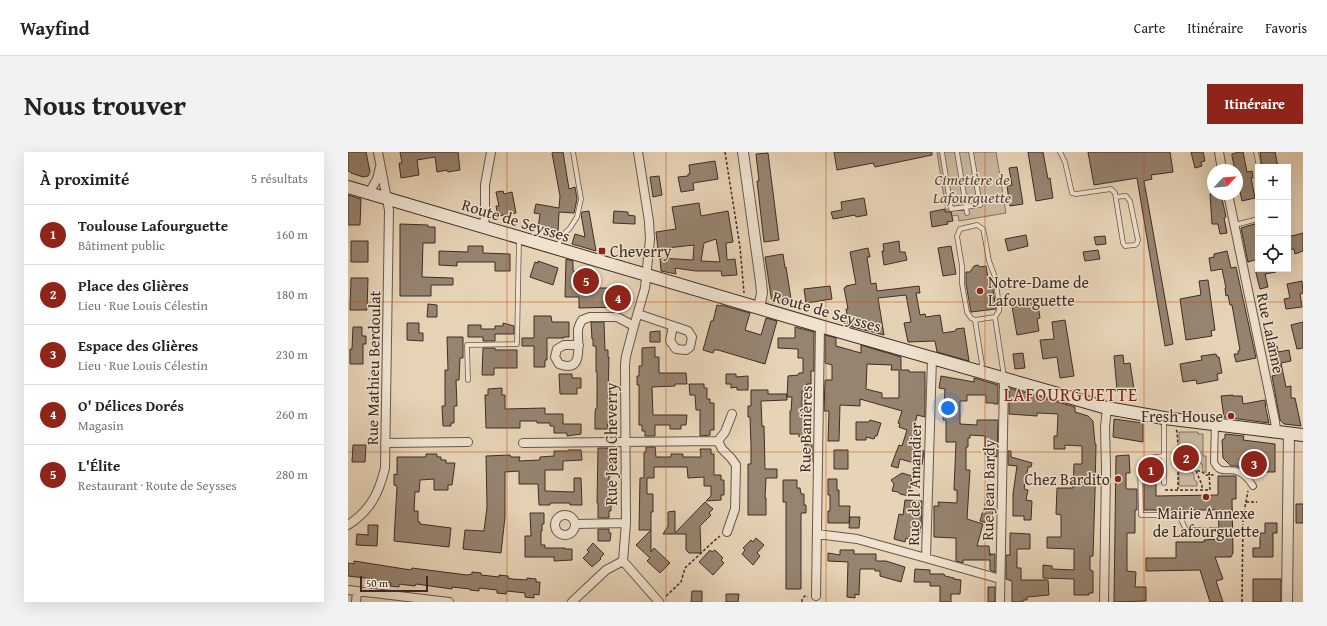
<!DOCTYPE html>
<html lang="fr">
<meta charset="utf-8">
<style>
:root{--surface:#fff;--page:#f2f2f2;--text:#222;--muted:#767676;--line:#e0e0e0;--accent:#8f2418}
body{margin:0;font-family:"Gentium Book Plus",serif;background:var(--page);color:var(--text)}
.controls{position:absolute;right:12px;top:12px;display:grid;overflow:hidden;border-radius:0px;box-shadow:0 4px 16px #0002}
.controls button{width:36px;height:36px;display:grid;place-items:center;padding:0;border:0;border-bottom:1px solid var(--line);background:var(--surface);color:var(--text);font:20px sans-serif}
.compass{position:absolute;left:859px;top:12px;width:36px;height:36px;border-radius:50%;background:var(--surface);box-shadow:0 4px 16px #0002;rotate:64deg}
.scale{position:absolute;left:12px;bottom:10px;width:68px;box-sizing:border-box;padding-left:4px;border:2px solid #3f2d25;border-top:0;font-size:11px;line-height:14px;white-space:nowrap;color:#3f2d25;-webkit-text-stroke:3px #efe3d0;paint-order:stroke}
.you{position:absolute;left:600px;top:256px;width:14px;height:14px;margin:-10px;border:3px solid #fff;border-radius:50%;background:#1a73e8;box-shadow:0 0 0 6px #1a73e833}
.badge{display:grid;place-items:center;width:26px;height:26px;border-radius:50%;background:var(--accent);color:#fff;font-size:13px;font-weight:700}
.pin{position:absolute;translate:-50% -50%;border:2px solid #fff;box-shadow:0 1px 4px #0006}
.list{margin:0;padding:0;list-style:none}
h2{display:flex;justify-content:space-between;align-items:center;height:52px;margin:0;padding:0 16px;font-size:17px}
h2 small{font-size:13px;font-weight:400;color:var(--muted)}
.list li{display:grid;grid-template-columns:26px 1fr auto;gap:12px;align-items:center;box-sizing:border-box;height:60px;padding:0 16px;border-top:1px solid var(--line)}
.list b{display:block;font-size:15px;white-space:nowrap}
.list p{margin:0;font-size:13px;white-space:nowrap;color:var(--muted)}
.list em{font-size:13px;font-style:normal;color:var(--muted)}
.icon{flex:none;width:22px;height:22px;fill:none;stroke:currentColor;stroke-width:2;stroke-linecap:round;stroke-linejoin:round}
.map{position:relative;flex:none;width:955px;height:450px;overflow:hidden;border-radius:0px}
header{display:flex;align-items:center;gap:24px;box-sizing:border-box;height:56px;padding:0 20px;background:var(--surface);border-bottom:1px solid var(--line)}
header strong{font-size:19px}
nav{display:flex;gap:22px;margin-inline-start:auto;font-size:14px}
.intro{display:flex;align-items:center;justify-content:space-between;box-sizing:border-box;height:96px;padding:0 24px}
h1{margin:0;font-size:28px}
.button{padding:10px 18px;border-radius:0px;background:var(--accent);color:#fff;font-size:14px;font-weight:700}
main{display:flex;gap:24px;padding:0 24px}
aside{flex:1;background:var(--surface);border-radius:0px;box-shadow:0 4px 16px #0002}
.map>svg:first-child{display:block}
.green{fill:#cab89e;stroke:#847262}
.building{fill:#968471;stroke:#3f2d25;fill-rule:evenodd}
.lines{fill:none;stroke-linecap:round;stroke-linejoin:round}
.service-casing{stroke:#69574a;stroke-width:5.5}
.pedestrian-casing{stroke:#69574a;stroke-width:8}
.minor-casing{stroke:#69574a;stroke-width:10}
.tertiary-casing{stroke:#69574a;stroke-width:12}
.secondary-casing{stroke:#3f2d25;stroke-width:14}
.path{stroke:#3f2d25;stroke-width:1.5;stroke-dasharray:3 2;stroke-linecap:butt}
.service{stroke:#efe3d0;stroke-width:4}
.pedestrian{stroke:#efe3d0;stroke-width:6}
.minor{stroke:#efe3d0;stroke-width:8}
.tertiary{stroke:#efe3d0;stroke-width:10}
.secondary{stroke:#efe3d0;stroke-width:12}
.grid{fill:none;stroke:#c65011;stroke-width:1;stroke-opacity:0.55}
.poi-dot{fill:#8f2418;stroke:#efe3d0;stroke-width:1.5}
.labels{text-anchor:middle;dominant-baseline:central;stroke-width:3;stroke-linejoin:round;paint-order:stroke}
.park-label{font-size:16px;font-style:italic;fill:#5b493d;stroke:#efe3d0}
.street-label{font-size:16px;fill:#3f2d25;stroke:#efe3d0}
.poi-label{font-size:16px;fill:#3f2d25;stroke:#efe3d0;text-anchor:start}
.quarter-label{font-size:18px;letter-spacing:1px;fill:#7a1f14;stroke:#efe3d0}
</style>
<header>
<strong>Wayfind</strong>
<nav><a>Carte</a><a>Itinéraire</a><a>Favoris</a></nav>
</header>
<div class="intro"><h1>Nous trouver</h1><a class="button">Itinéraire</a></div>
<main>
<aside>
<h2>À proximité<small>5 résultats</small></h2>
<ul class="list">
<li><span class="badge">1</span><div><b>Toulouse Lafourguette</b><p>Bâtiment public</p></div><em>160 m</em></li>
<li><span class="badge">2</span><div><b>Place des Glières</b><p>Lieu · Rue Louis Célestin</p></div><em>180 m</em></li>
<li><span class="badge">3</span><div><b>Espace des Glières</b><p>Lieu · Rue Louis Célestin</p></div><em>230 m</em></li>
<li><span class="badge">4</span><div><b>O' Délices Dorés</b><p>Magasin</p></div><em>260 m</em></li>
<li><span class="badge">5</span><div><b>L'Élite</b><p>Restaurant · Route de Seysses</p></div><em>280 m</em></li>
</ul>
</aside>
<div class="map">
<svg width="955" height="450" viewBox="0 0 955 450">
<rect width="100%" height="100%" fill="#e7d4b7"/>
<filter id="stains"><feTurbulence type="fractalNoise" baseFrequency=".005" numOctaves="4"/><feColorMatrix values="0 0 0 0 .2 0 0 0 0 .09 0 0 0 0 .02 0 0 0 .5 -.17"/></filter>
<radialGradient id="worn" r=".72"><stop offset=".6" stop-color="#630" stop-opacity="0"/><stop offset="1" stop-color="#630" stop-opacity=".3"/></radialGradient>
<path class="green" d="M589 0H648L658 61 611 69 610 63 604 64 603 59H598Z
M831 280H850V282H855V304H858V321L854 317 855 313 851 310H846L831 295Z
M831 299 842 310V318L846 322V327L849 330V334H831Z"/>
<path class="building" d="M0 0H18L22 20 20 24 15 25 3 21V20L0 19Z
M52 0H110L112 18 100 20 99 18 89 20 87 5 69 8 71 23 53 26 51 11H54Z
M206 0H215L221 37 227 35 229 47 226 61 211 60 210 80 190 77 192 62 186 61 188 52 211 56 212 44 204 1Z
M486 0H584V3L527 15 525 11 489 18Z
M680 0H695L700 27 702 26 705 46 688 49Z
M740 0H822L825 20 803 23 804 27 796 29 825 192 817 194 789 26 746 33Z
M843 0H855L857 9 853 10 854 14 847 16Z
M891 0H895L899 20 904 19 905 26H903L907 46 894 49 889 26V18H887L884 4V2Z
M912 0H927L930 15H914Z
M420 1 431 88 416 90 409 29H411L408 2Z
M367 9 370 27 345 31 346 38 333 40 330 25 340 24V22H342L341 13Z
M669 15 675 52 662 54 659 34 664 33 661 16Z
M311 24 314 43 305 45 302 25Z
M155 39 156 42 164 40 168 61 150 64 148 54H151L148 40Z
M862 42H873L878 65 876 66 879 81 872 82 870 72H864Z
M0 43 13 47 12 73H0Z
M516 46 519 63 508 65 507 63 485 67 483 60 494 58 493 50Z
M351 51 353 64 380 59 385 90 378 91 379 108 387 107 389 123 374 124 373 119H348L327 116 328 122 313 119 312 106 345 108 346 93 310 97 308 80 328 77 324 55ZM368 87 372 110 353 109 356 91Z
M597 57V60H603L605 69 599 70 600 72 584 75 582 60Z
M241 59 248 99 224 92 227 82 237 85 233 62 234 60Z
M266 59 280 60V63L287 64V72L265 71Z
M910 71V107L900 110 893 76Z
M52 72 80 73V75H87V91H75L74 125 105 126V133H83V144H52Z
M955 81V99L947 102 946 97 940 98V85Z
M678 83 680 94 660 99 657 87Z
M757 84 758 92 748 93 746 85Z
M3 89H20V110H3Z
M551 89 552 100H557L559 108 536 113 534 99H536L535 92Z
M120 94H135V101L162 102V119H147V110H109V114L91 113V99L120 100Z
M603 94 608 122 595 124 590 96Z
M520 96 522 105H519L523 132 528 131 529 139 571 134 572 141H568L572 163 577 162 578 165 592 163 595 181 608 179V177L616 176 621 209 589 200 587 189 560 190 556 171 563 170 558 143 530 146 536 183 497 173 495 162H499L498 157H500L496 136 498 135V134L508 132 502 100Z
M750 98 752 107 737 109 735 100Z
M879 99 883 116 888 115 908 206 888 210 886 202H890V199L892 198 884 153H882L880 143 878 144 877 136H878L874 117 863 119 861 106 866 105V102Z
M435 102 437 116 438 115 443 147H442V149L424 151 417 105Z
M218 107 225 109V119L249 126 250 136H274V155L231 156V145H217Z
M190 109 210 116 205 133 182 125 187 110 190 111Z
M630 113 632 115 638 114 640 126H643L648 157 623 160 618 132V120H622L626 114Z
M907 117H928V120L917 122 920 135 912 137Z
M3 126H20L19 158H2Z
M860 128 867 178 863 179 864 184 838 188 832 147 853 143 851 129Z
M954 129 955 141 952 142 954 155 938 157 936 147 942 146 939 132Z
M482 134 484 147 458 151 456 137Z
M686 146H689L692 166 689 167 691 179 669 183 663 149Z
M80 152 89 153V165H79Z
M369 153 372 154 373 153 402 161 397 178 413 183 418 166 429 169 417 212 370 198H366L365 201 355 198 363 169H365Z
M186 164H203L204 170H221V185H216V186H199V208H197V215H186V194H174V186H186Z
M717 168 726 224 712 226 709 205 695 207 692 188 706 187 704 170Z
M243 170H256L257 198H260V205H261L260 247H261V270H259L260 277H247V260L248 256H249V220H248V194H245V187H244Z
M955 170V196L949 197 943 173Z
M59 171H71V181H75V189L59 188Z
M155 171 166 174V182H147V189H135V185H120V173H133V177H147V174H155Z
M5 175H14V184H18V192H15V212H2V197H4Z
M447 175 466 180V219H463V232H459V239H454V259H456V272H458V285H451V282H442V259H443L444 245H439L440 224 450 223 451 221H455V206H450V197L430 196V186H447Z
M312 179V190H302V180Z
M477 183 488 186V194L513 201V193L553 205V218H561V220H577V265L569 263 566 276 573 278 567 297 576 299 574 313 552 307 550 316 543 314 551 293 554 294 559 278 551 275 552 272 550 271 554 259 512 247V254L492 253 491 289H480L481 259H476L477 228H484V213L477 211ZM519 212 544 213 543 218H551V246H534V241L518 237Z
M99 185H115V206H112L111 228H108L109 254H106V271H103V274H95L94 254H97V218H100Z
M929 194 930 200 941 198 943 209 933 211 938 235 943 234V246H947L953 274 936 272 932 268 924 224 928 223 922 195Z
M307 195V205H311V221H338L339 232H327V234L304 235 305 263H339L338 273H333V277H322V273H307V284H297V279H294V273H291V233H289V224H291V214H294V196Z
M135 196H147V198H169V216H146V223H134Z
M675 201 677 216 667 217 665 202Z
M868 202 869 205H871L874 221 869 222 870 228 849 232 848 228 835 230 832 212 854 208 853 204Z
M775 203 776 212 782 211 786 237 769 238 766 204Z
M211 222H224V226H233V236H229V242H212Z
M378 222H388V225L400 224V238H389V235L383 236V232H378Z
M593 224 626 230V226L650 233V252H646V251H638V243H619V249H612V272L629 273V268H650L649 305 637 302V284L622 283V286H620V295H618V318H622L619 367 635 372 629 394H641L642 404V402H647V420L642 418V408H615V411L608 409V386L586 385V354H591L590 350 609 351V338H606L608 290H598V268H595L597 237 591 236Z
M341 232H356V236H359V247H362V251H366V278H362V283L352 284V258H348L347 243H342Z
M154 236V243H157V257L197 256V262H215V272H233V282L219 284V281H206V274H202V271H189V269H172V276H138L137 243H140V237Z
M661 236 727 255V260L740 264 745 269 747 292H748L747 340 745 404H742V418L745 419V441H741V443H726V427L695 426V413L704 414V417L726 418V397L699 396V385H713V363L708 362 709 336H725L726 312H734V294L717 293V297H706V284H709L710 262 689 261V264L661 262Z
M403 238H420V242H439V248L413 249 414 274H416L417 317H429V326H418L417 346H418V363H400V312H403V293L402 265H400V254H403Z
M885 243V244H894L895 252 917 248 918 254 917 253 921 271 876 265 873 244Z
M766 267 795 271V290L765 285Z
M522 268 533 271 529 284H527L526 287 518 285V288H508V270H521Z
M877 282 896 284 895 288 927 292V320H902L889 314H883L875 306 874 288 877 286Z
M457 292H464V310H457Z
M5 293H18L17 310H4Z
M298 295H307L308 305H323V302H335V305H353L352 297H363V302H366V323H373V328H376V343H373V348L358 349 363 344V334H356V325L340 326 339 315H306V326H299V342H305V360H303V400L306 396 322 411 312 421 299 409 302 406 288 393 303 378H291L292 326H296V300H298Z
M250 296H260L261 305H262L263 324H261V339H263V359H261V366H250V351H249Z
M220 298H233L234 308 215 309V318H197V339L226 340V326H233L234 353H222V351H202V353H191L190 332H171V319L157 320V365L153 401 115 397 117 378 136 379 139 355 138 304 162 303 163 305H172L171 309 192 308V305L206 304V299H220Z
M486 298H500V317H486Z
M660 299H663V305L684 311 683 315H680L676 337 680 338 678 348 684 349 683 368H676V364H665V342L669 314 660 313Z
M78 302H89V305H93V308H98V311H107L104 333H100V338H86V327L72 328 71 340H67L66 359H70V370H72V372L103 376 101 395 46 389 49 334 46 333V322L49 323V305H78Z
M781 303 782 321H778V337H789V358H787V381H779V419L788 420 787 435H798V449L766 450 768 304Z
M796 317H808V344L870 343V324H888V347H884L885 401 883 405H867L875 427 868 429 875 450H862L852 418 798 419V406H828V390H856V388L871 387V378L870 358H796Z
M554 321 564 324 561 344 552 342 550 340 544 339 546 332 543 328Z
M480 327H489V338H491V354H502L501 371H480V359H482V343H480Z
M435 328H449V336H452L453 342H456V353H458V361H453V437H438V350H435Z
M557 348 574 349 573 374 571 385 566 384 564 388 558 386 557 390 546 387 551 362 555 363Z
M638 348 645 350V355L646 356 642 372 632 369Z
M357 350 365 357 361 361 363 363 352 374 353 401H341L338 398V382H315L320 374V360L327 359V381Z
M948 352H955V371H948Z
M182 361H196V372H194V379H193V393H197V396H217V397H224V408L206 409V405H177V384H183Z
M502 365H512L511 376H501Z
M917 371H929V381H925V405H905V396H912V381H917Z
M20 373H30L29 394 8 393 9 382 20 383Z
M250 377H261V381H263L262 389H250Z
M662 381 682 382V397H669V416H673V428H700L701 443 679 445V448H675V450H664V429L658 427V403H662Z
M408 386 416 393 409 401 412 404 405 413 394 402 397 398 395 396 403 388 405 390Z
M245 391 256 402 252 406 253 407 244 415 235 406 241 400 239 398Z
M362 398 364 400 367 398 375 406 373 408 376 411 365 423 351 410Z
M492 398H506V402H528V409H538L557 415 553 430 532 424V419H527V417H512L511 443 507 442V446L499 445 500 410 480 409V401L492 403Z
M6 409 63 418 64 416 119 423 124 422V420L133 421V423L151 425V423L160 424V426L164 427 179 428V426L188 427V430H192L191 443 186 442V446L177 445V441L159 439 158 442 149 441V438L131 436V439L122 438V437L104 435V437L68 432 67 434 51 432V435L42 434 43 431 26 429V427L0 424V411L6 412Z
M567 417 582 418V422H596L597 424 606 426V427L613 428 612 442H603V450H592V434H582V430H566Z
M905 427H933V450H905Z
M640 435H647V450H640Z
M344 439H354V450H343Z
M378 442H391L390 450H378Z"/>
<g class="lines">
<g class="service-casing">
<path id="service" d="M594 0 603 57 632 53 623 0
M609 0 619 61
M712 0 717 10 724 41 728 42 763 37 767 41 775 91 777 94 787 93 789 91 790 88 782 49 778 44 768 45
M908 0 911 15
M887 73 910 67
M210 95 213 85 222 76 229 65 233 47 225 0
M627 168 623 166 619 160 614 132V114L609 84 612 77 629 73 635 77 636 81 641 109 647 125 651 153V159L647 165
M632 218 634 212 627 168 647 165 656 225
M120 228 119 193 169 192 171 88
M816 304C806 305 799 305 792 313L793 363H828L832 365 838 378H868
M816 331V268"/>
</g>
<g class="pedestrian-casing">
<path id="pedestrian" d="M867 271 866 310C872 324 881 315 891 320 897 323 902 329 905 334"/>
</g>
<g class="minor-casing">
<path id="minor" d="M871 0 874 18
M21 41 29 27 32 15
M880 42 927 269 928 279
M136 75 137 61V33L143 0
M290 162 340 179 344 185 342 195 338 198 328 197 322 189 325 174
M231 193H216L209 197 207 205 211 212C237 222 229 192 230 177 231 174 232 171 234 168L242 165H269L286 174
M584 206 578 406 652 427
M370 289 377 280 384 262
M37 291 120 290
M175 291 370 289 374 297 383 306 388 313 387 357 379 380
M207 373a10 10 0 1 1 20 0a10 10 0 1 1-20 0Z
M228 372 278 371
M0 373C22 359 31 341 37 316L41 58 30 0
M469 382 509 387 578 406
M275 409 278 371 277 213 278 204 286 174 297 136 302 87 301 69 290 0
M275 409 311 450
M0 438 101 450
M468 444 472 174
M8 450 9 439
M224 450 258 418 275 409
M652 450 656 227
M756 450 758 317 757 275 759 256"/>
</g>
<g class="tertiary-casing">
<path id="tertiary" d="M395 0 413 130 414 141 411 156
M939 450 941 281"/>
</g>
<g class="secondary-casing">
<path id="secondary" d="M0 35 472 174 759 256 816 266 955 283"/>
</g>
<path class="path" d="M377 0 392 95 396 141
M828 278 829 279 830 295 845 310V316L848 319H853L858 323H867
M830 295V337
M848 319 854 333V338
M817 338H862L861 318
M898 350H909
M318 444 333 430 337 416 366 389 372 384
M454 450V447L457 444 460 445
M894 450 895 365 900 339"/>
<use href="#service" class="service"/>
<use href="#pedestrian" class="pedestrian"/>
<use href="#minor" class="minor"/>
<use href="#tertiary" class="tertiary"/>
<use href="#secondary" class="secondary"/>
</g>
<path class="grid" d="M159 0V450M318 0V450M478 0V450M637 0V450M796 0V450M0 150H955M0 300H955"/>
<g class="poi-dot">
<rect x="250" y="95" width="8" height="8" rx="2"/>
<circle cx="632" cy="139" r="4"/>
<circle cx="883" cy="264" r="4"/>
<circle cx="770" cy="327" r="4"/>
<circle cx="858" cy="345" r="4"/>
</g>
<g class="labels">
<g class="park-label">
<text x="624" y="27">Cimetière de<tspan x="624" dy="18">Lafourguette</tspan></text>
</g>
<g class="street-label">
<text transform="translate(168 68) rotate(17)">Route de Seysses</text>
<text transform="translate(479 159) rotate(16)">Route de Seysses</text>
<text transform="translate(923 181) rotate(78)">Rue Lalanne</text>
<text transform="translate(25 216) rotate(-89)">Rue Mathieu Berdoulat</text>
<text transform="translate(457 277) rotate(-89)">Rue Banières</text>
<text transform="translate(263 292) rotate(-90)">Rue Jean Cheverry</text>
<text transform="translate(566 332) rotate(-89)">Rue de l'Amandier</text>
<text transform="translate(640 338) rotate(-89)">Rue Jean Bardy</text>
</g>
<g class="poi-label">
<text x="262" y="99">Cheverry</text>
<text x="640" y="130">Notre-Dame de<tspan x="640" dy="18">Lafourguette</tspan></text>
<text x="875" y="264" text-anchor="end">Fresh House</text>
<text x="762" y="327" text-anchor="end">Chez Bardito</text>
<text x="858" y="361" text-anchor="middle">Mairie Annexe<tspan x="858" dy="18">de Lafourguette</tspan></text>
</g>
<g class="quarter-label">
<text x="723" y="242">LAFOURGUETTE</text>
</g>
</g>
<rect width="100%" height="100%" filter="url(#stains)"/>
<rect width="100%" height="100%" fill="url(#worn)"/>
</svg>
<div class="controls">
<button>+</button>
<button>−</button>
<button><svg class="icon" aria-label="locate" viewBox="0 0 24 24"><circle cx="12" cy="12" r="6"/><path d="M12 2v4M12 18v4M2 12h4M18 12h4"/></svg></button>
</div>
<svg class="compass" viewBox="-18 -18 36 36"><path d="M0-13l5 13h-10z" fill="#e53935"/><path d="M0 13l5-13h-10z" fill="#767676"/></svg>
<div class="scale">50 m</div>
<div class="you"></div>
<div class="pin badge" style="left:803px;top:318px">1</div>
<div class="pin badge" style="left:838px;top:306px">2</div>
<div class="pin badge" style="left:906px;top:312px">3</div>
<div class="pin badge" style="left:270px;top:146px">4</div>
<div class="pin badge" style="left:238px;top:129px">5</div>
</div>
</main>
